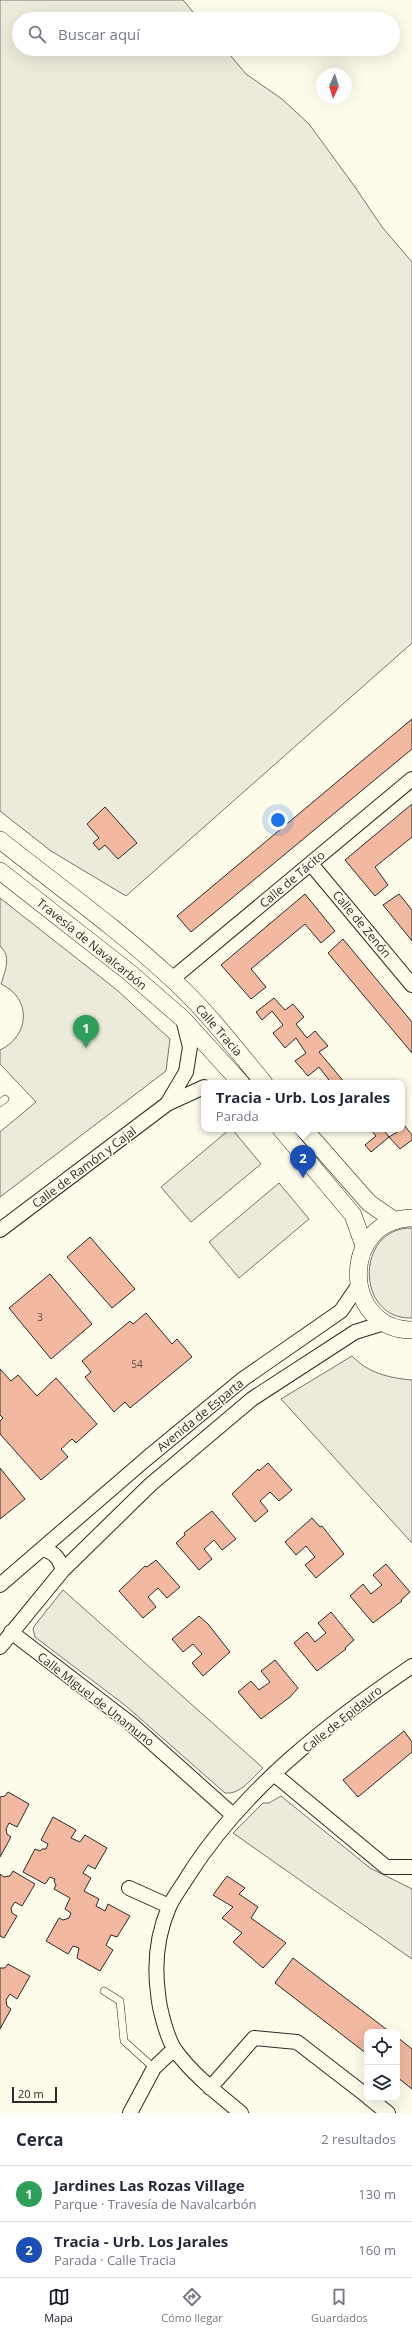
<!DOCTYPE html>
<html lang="es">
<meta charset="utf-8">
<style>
:root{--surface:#fff;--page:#f6f6f7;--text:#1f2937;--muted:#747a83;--line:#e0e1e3;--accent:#111827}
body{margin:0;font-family:"Open Sans",sans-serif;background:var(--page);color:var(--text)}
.controls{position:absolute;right:12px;bottom:12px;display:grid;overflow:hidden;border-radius:8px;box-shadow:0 4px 16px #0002}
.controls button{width:36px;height:36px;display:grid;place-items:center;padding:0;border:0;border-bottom:1px solid var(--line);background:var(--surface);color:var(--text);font:20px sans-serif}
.compass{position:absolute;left:316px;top:68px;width:36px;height:36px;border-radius:50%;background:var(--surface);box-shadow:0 4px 16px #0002;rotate:184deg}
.scale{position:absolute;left:12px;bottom:10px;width:45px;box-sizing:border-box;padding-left:4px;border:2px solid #2b2b2b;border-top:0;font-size:11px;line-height:14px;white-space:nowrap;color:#2b2b2b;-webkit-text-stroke:3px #fdfbea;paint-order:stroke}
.you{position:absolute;left:278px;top:820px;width:14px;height:14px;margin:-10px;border:3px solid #fff;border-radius:50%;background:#1a73e8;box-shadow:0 0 0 6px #1a73e833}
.badge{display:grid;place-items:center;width:26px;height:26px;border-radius:50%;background:var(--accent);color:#fff;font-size:13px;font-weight:700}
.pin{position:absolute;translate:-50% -33px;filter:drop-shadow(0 1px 2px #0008)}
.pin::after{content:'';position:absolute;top:21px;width:14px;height:12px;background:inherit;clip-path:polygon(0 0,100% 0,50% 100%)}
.popup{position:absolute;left:201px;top:1080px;width:204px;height:52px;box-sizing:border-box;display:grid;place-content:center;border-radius:8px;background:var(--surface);filter:drop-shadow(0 1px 3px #0005);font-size:13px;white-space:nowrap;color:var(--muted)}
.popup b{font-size:15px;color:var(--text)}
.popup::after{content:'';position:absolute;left:50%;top:100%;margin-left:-8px;border:8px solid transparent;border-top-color:var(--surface)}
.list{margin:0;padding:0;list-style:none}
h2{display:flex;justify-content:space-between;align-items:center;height:52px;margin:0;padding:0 16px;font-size:17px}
h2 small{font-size:13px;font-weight:400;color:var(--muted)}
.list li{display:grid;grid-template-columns:26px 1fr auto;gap:12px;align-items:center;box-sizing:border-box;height:56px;padding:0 16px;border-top:1px solid var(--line)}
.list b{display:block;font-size:15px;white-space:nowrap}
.list p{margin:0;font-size:13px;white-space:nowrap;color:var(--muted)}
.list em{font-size:13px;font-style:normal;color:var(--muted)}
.icon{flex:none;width:22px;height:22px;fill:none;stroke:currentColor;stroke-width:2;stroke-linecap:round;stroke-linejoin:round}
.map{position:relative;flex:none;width:412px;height:2113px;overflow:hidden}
.search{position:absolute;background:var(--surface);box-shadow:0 4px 16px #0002;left:12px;right:12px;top:12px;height:44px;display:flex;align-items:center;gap:10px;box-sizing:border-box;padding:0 14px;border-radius:22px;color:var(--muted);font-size:15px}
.sheet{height:164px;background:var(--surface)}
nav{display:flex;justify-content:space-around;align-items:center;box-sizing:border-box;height:56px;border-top:1px solid var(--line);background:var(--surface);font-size:11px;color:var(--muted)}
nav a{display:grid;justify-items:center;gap:2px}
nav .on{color:var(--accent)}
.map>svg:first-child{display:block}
.green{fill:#ecebdb;stroke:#74746e}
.building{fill:#f2b8a0;stroke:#2b2b2b}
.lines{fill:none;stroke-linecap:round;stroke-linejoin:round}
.service-casing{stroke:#2b2b2b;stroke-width:8}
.minor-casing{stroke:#2b2b2b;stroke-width:16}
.tertiary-casing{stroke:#2b2b2b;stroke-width:18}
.service{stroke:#fdfbea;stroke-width:7}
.minor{stroke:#fdfbea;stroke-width:14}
.tertiary{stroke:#fdfbea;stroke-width:17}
.labels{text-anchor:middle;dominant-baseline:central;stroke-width:3;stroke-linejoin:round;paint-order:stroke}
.number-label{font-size:10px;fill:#5d4e48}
.street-label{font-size:12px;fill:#2b2b2b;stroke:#fdfbea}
</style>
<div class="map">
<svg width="412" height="2113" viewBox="0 0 412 2113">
<rect width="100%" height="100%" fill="#fdfbea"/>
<path class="green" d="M0 0H183L199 19H19V49H225L246 74 282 99 309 124 355 187 382 227 412 262V643L126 896 51 851 0 811Z
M0 898 117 990 170 1039 166 1071 0 1197V1132L36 1102 0 1064V1050C30 1036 32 998 1 984 5 971 12 957 0 946Z
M230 1129H232L261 1164 191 1222 161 1187Z
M279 1183 309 1219 239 1278 209 1242Z
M412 1228V1318C355 1320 355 1227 412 1228Z
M352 1356C368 1373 389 1378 412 1380V1543L281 1399Z
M63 1590 263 1768C252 1778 240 1795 225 1793L126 1706 35 1637 33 1629 35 1625Z
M281 1796 370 1868 412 1889V1959L233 1833 263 1803H269Z"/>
<path class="building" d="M412 719V749L191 932 177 916Z
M412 804V837L375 867 388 885 375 896 345 860Z
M105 807 137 843 118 859 105 845 99 850 93 843 99 838 87 824Z
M305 894 335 931 321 943 305 924 251 969 266 987 251 999 221 965Z
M399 894 412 910V941L383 905Z
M343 939 412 1022V1053L328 953Z
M274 998 285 1010 293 1004 304 1017 296 1024 307 1038 315 1031 328 1046 319 1052 345 1083H326L329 1080 319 1067 308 1076 295 1061 306 1053 296 1038 285 1048 273 1033 283 1025 272 1011 262 1020 256 1012Z
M404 1125 412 1135V1140L400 1149 389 1137 402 1129Z
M370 1129H383L389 1137 371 1152 365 1145 376 1136Z
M90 1237 135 1289 112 1308 67 1257Z
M50 1274 92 1324 51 1359 9 1308Z
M146 1313 172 1344 177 1339 192 1357 130 1408 125 1402 114 1412 85 1377 91 1372 82 1361 130 1321 133 1324Z
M0 1369 11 1381 18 1375 37 1396 56 1378 97 1424 76 1443 72 1439 61 1449 68 1457 41 1480 0 1434V1421L3 1418 0 1415Z
M268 1463 292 1490 279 1501 270 1492 260 1501 268 1511 255 1522 232 1494 258 1469 259 1471Z
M0 1468 25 1499 0 1519Z
M212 1511 236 1539 222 1550 214 1540 204 1549 212 1559 199 1570 176 1543 185 1535 184 1533Z
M312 1518 320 1527 322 1526 344 1554 316 1578 305 1565 315 1557 306 1546 296 1555 285 1542Z
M156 1560 180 1587 167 1598 158 1588 148 1597 156 1607 143 1618 119 1591 145 1566 147 1567Z
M386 1564 410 1592 401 1600 402 1601 373 1623 350 1596 363 1584 371 1594 382 1585 373 1575Z
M331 1612 354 1640 345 1648 346 1649 317 1671 294 1643 307 1632 315 1642 326 1633 318 1623Z
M199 1616 208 1624 230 1652 203 1676 192 1663 202 1654 193 1644 183 1652 172 1639Z
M275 1660 298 1688 290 1697 261 1719 238 1692 251 1681 259 1690 270 1682 261 1671Z
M404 1731 412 1742V1752L358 1797 343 1780Z
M8 1792 29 1804 17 1827 9 1823 6 1829 7 1834 11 1837 0 1857V1797L5 1796Z
M53 1817 76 1830 71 1838 80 1842 85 1835 107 1848 95 1869 88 1865 83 1873 91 1878 84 1891 99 1899 96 1906 105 1911 108 1904 130 1916 117 1937 111 1935 106 1945 113 1950 100 1971 77 1958 79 1948 73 1946 68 1954 46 1941 59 1918 63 1920 69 1918 71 1913 65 1909 70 1898 54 1889 56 1885 54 1881 55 1879 50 1877 45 1884 23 1872 35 1849 40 1851 42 1849H46L48 1844 41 1840Z
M13 1871 35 1884 22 1906 15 1902 11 1908 12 1913 17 1916 4 1938 0 1936V1874L4 1877 10 1876Z
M227 1876 245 1888 239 1894 258 1907 251 1918 286 1943 263 1968 233 1942 242 1933 222 1918 233 1907 213 1895Z
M293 1958 390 2032H367V2054L275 1983Z
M8 1964 30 1976 17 1999 10 1994 6 2000 7 2006 11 2009 0 2029V1968H5Z
M397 2037 412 2049V2089L397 2077Z"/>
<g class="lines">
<g class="service-casing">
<path id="service" d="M0 1103 5 1099
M104 1991 120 2001 124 2041 154 2068"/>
</g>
<g class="minor-casing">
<path id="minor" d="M311 864 412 985
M172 979 412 779
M167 1104 186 1072 190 1047 183 1019
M0 1230 167 1104 204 1087
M43 1549C55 1553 59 1558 63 1570
M0 1585 146 1459 243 1379 341 1311 358 1286
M11 1632 130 1723 233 1815
M0 1647 63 1570 150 1485 252 1399 355 1332 384 1323
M274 1774 386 1867H412
M129 1888 169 1906
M210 2088 254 2038 297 2042 367 2096
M369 2098 388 2113
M130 2113 154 2068 174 2049
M241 2113C218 2094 193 2075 175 2050 167 2038 159 2008 158 1993 154 1963 157 1935 169 1907 174 1896 182 1886 188 1876 243 1789 328 1723 412 1666"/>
</g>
<g class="tertiary-casing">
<path id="tertiary" d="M0 840C58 886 118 929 172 979 206 1010 235 1048 264 1083
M0 871 130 973 183 1019 241 1083
M281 1129 353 1215 364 1246
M304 1129 369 1203 395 1221
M412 1218C340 1219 341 1330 412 1330"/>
</g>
<use href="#service" class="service"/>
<use href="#minor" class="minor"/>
<use href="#tertiary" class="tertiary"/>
</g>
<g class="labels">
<g class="number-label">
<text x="40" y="1317">3</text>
<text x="137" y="1364">54</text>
</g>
<g class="street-label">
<text transform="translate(292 879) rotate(-40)">Calle de Tácito</text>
<text transform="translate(362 924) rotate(50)">Calle de Zenón</text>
<text transform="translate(92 944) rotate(39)">Travesía de Navalcarbón</text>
<text transform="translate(219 1030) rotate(49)">Calle Tracia</text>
<text transform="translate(84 1167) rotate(-37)">Calle de Ramón y Cajal</text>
<text transform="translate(200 1415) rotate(-39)">Avenida de Esparta</text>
<text transform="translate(96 1699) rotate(38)">Calle Miguel de Unamuno</text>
<text transform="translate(342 1719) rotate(-39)">Calle de Epidauro</text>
</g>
</g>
</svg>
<div class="controls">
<button><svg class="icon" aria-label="locate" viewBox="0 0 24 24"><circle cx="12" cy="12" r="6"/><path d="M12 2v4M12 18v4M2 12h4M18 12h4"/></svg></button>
<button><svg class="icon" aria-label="layers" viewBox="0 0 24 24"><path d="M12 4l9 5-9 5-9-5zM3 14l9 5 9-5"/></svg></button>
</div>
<svg class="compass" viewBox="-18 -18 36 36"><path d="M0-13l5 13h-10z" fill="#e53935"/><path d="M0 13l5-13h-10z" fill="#747a83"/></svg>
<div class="scale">20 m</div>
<div class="you"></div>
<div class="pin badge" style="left:86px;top:1048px;background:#2e9e5b">1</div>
<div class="pin badge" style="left:303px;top:1178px;background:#1a4fb4">2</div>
<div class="popup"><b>Tracia - Urb. Los Jarales</b>Parada</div>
<div class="search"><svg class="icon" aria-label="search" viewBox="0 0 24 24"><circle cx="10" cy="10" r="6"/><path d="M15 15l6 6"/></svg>Buscar aquí</div>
</div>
<section class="sheet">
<h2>Cerca<small>2 resultados</small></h2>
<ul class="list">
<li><span class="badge" style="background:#2e9e5b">1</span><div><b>Jardines Las Rozas Village</b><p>Parque · Travesía de Navalcarbón</p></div><em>130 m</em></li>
<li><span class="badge" style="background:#1a4fb4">2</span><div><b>Tracia - Urb. Los Jarales</b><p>Parada · Calle Tracia</p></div><em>160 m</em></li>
</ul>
</section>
<nav>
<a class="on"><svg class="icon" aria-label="map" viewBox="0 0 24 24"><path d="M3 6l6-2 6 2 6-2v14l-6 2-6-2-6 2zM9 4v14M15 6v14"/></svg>Mapa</a>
<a><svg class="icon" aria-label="directions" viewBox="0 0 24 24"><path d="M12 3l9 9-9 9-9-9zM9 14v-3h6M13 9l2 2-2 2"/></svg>Cómo llegar</a>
<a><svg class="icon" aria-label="saved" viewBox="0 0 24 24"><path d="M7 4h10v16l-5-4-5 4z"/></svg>Guardados</a>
</nav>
